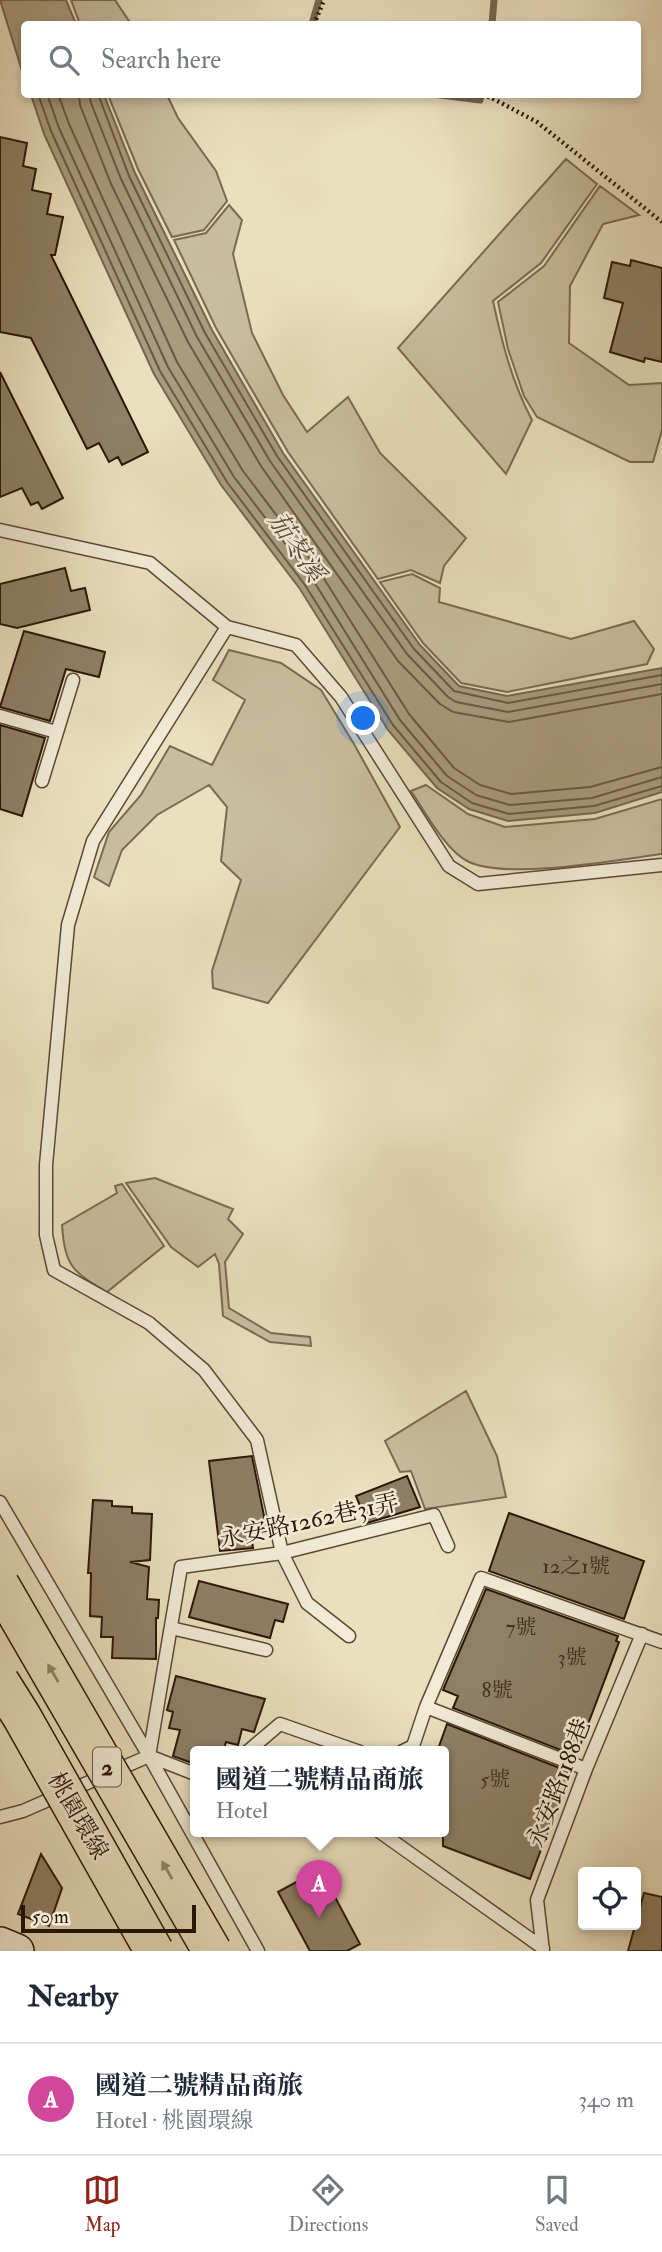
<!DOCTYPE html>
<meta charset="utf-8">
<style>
:root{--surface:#fff;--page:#f2f2f3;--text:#1f2937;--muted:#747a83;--line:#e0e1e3;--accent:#8f2418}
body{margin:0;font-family:"IM FELL Double Pica","Noto Serif TC",serif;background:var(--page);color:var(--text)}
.controls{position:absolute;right:21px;bottom:21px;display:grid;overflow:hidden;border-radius:7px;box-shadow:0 4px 10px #0003}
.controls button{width:63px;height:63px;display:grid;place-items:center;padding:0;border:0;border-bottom:2px solid var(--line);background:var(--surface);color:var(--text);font:35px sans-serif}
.scale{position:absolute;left:21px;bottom:18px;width:175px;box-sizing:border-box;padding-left:7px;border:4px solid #2a1706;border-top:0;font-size:19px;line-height:24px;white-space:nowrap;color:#2a1706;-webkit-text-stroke:5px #f1ead5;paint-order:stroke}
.you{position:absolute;left:364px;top:719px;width:24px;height:24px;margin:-18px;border:5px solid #fff;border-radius:50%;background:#1a73e8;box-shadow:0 0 0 10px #1a73e833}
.badge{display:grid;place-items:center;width:46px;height:46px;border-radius:50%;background:var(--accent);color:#fff;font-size:23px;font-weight:700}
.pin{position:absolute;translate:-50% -58px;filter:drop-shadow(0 2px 4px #0008)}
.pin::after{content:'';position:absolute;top:37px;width:24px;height:21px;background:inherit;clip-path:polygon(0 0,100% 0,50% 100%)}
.popup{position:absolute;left:190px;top:1746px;width:259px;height:91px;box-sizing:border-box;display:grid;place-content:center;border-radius:7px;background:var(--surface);filter:drop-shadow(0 2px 5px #0005);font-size:23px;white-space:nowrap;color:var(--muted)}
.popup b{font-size:26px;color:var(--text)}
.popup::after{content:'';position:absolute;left:50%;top:100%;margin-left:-14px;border:14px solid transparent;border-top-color:var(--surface)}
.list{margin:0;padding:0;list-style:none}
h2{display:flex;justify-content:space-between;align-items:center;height:91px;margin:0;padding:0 28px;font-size:30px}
h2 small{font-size:23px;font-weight:400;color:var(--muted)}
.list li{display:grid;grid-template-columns:46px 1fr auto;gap:21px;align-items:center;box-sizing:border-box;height:112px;padding:0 28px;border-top:2px solid var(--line)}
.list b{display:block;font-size:26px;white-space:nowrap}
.list p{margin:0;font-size:23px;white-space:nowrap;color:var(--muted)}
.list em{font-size:23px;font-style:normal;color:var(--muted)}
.icon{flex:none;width:38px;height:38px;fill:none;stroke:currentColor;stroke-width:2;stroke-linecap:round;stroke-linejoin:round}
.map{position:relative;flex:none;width:662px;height:1951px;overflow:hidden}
.search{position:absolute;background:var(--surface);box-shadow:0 4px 10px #0003;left:21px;right:21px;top:21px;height:77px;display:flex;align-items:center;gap:18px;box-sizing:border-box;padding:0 24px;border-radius:7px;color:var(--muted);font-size:26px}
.sheet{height:203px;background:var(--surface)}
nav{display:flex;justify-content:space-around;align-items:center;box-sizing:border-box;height:98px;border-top:2px solid var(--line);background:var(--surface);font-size:19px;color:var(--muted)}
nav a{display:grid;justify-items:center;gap:4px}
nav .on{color:var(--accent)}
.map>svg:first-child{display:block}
.green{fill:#c9bd9f;stroke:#7a6a52;stroke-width:2}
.water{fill:#a99b7f;stroke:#76664f;stroke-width:2}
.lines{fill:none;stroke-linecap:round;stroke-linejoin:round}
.shore{stroke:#6a5942;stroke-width:2}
.stream{stroke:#76664f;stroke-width:7}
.building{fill:#8e7f66;stroke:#2a1706;stroke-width:2}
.service-casing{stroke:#5a4934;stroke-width:15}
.secondary-casing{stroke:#2a1706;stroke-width:36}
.path{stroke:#2a1706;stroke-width:4.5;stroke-dasharray:2 3.5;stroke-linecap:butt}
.service{stroke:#f1ead5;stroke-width:12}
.secondary{stroke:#f1ead5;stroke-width:33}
.motorway-bridge-casing{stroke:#2a1706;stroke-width:41;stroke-linecap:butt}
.motorway-bridge{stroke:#eadfbe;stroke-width:38}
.oneway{fill:#94856b}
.labels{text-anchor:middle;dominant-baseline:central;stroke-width:5;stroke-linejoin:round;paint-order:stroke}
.number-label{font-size:21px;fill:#43311e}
.shield{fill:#f1ead5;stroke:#665644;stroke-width:2}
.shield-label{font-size:23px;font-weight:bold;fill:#2a1706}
.street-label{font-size:24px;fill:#2a1706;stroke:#f1ead5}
.water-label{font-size:26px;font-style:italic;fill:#5d4c36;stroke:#f1ead5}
</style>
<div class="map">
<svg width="662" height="1951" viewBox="0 0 662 1951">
<rect width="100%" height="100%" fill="#eadfbe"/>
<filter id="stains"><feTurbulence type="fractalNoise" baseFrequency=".00286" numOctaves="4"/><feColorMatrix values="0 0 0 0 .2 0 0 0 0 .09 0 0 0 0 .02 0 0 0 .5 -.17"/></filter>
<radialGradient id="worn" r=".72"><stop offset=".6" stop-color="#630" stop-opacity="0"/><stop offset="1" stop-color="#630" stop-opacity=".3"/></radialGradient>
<path class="green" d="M71 0H115L131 24H80Z
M108 95H167L178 118 216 171 227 201 204 230 172 237 138 169Z
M566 159 597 184 541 263 493 301C502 343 512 382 532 420L506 474 398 348Z
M600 186 639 215 603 224 570 286 569 343 629 385 662 383V430L653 462H630L537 417 524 396 508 349 498 302 544 266Z
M229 205 242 220 233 254 252 333 283 395 307 432 348 397 380 453 466 538 444 566 440 583 411 570 378 579 288 452 216 328 174 240 206 233Z
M412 574 440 588 439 602 571 639 634 621 654 649 647 664 507 692 461 683 423 643 380 582Z
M229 650 281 663 321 690 354 744 400 827 268 1003 213 988 212 971 241 880 221 861 227 807 209 785 157 815 122 850 109 886 94 877 109 832 141 795 170 746 212 765 245 700 213 680Z
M426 785 468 814 505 827 595 819 662 799V854C616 860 509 880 469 862 446 851 425 812 411 791Z
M155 1178 233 1209 228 1219 243 1234 225 1262 229 1308 271 1333 310 1337 311 1346 270 1342 223 1316 219 1264 215 1254 198 1267 171 1247 126 1183Z
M122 1184 164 1246 107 1292C73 1272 65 1267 62 1225L117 1193 115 1186Z
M466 1391 497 1456 506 1497 425 1509 411 1471 400 1472 385 1441Z"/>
<path class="water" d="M0 0H66L76 24H24V77Z
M31 95H104L135 173 212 330 283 453 420 645 459 686 507 696 662 668V792L595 813 508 821 469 809 437 788 388 730 300 589 221 485 154 374 44 134Z"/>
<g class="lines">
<path class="shore" d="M38 94 51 131 160 371 227 482 305 585 393 725 441 782 472 803 509 814 594 806 662 786
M47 94 59 128 168 367 234 477 313 580 400 720 447 776 476 795 510 805 592 798 662 777
M58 94 69 124 177 362 243 471 321 574 409 714 454 768 480 785 511 794 590 787 662 767
M79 94 80 105 111 184 188 342 261 466 398 661 440 704 453 712 509 722 662 694
M89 94 91 103 121 179 197 337 270 461 407 654 448 697 456 702 508 712 662 684
M98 94 129 176 205 333 277 456 414 649 454 691 508 703 662 675"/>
<path class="stream" d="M312 24 319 0
M492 24 494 0
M433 94 480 100"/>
</g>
<path class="building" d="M0 137 27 143 23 166 36 169 32 190 51 194 47 214 63 217 55 255H51L148 452 122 465 118 457 109 462 99 443 87 449 31 338 0 332Z
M631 260 662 268V362L645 358 644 362 610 352 623 303 604 298 612 262 630 266Z
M0 372 63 498 42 509 38 502 31 505 22 488 0 497Z
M65 568 71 591 85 588 90 610 17 628 0 624V584Z
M24 631 105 652 99 677 66 669 50 721 0 707Z
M0 725 45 738 22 816 0 809Z
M252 1456 267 1531 251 1533 253 1548 220 1551 209 1461Z
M407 1476 420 1507 367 1523 356 1496Z
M93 1500 112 1501V1506L132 1507V1513L152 1514 150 1560 130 1562 149 1567 147 1599 159 1600 158 1618H156V1659L112 1658 113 1637H101L102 1617 90 1616 91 1573H88Z
M509 1513 644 1561 624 1619 489 1571Z
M199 1581 288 1604 283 1622 275 1620 270 1638 189 1617Z
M486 1589 618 1636 616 1641 619 1642 576 1756 453 1708 458 1696 443 1690Z
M176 1676 265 1699 254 1732 242 1729 238 1745 226 1742 223 1752H195V1764L173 1756 180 1730 169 1728 173 1712 167 1710Z
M447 1724 570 1772 530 1879 443 1846V1752H437Z
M41 1854 62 1888 49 1926 18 1914Z
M320 1869 360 1944 347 1951H310L278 1892Z
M644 1893 662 1897V1951H628Z"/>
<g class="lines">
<g class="service-casing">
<path id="service" d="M0 530 150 563 227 627 296 645 341 697 449 866 478 884 662 865
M227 627 93 841 68 925 46 1165V1235L54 1270 149 1323 204 1370 257 1440 282 1553 307 1603 349 1636
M0 716 56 732
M42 781 73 680
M0 1502 149 1756 258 1951
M171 1628 266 1650
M426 1707 586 1769
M247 1752 280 1724 360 1752
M401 1752 413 1746 426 1707 481 1578 662 1642
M149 1756 181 1567 282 1553 434 1515 448 1546
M0 1817 23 1811 149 1756 195 1774
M380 1832 543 1948
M543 1951 537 1900 586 1769 642 1634"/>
</g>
<g class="secondary-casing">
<path id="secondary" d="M0 1944 17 1951"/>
</g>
<path class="path" d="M317 24 315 22 324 0
M460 94 490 97 537 122 662 222"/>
<use href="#service" class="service"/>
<use href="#secondary" class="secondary"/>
<g class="motorway-bridge-casing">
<path id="motorway-bridge" d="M0 1585 212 1951
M0 1682 22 1717 154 1951"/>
</g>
<use href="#motorway-bridge" class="motorway-bridge"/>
</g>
<defs><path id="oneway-solid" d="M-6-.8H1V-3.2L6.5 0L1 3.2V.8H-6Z" transform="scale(1.75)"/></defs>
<g class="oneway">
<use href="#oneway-solid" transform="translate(53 1673) rotate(-120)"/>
<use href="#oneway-solid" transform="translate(167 1870) rotate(-120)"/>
</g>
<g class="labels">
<g class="number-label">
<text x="576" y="1566">12之1號</text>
<text x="521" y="1627">7號</text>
<text x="572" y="1657">3號</text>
<text x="497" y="1690">8號</text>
<text x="495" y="1779">5號</text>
</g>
<rect class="shield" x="93" y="1747.5" width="28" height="39" rx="5"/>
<g class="shield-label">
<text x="107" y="1767">2</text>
</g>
<g class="street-label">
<text transform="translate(309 1521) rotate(-12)">永安路1262巷31弄</text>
<text transform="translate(559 1783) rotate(-69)">永安路1188巷</text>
<text transform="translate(78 1816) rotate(60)">桃園環線</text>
</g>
<g class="water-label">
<text transform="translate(296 547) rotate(56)">茄苳溪</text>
</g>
</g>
<rect width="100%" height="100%" filter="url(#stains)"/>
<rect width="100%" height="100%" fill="url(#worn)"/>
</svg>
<div class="controls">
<button><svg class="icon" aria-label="locate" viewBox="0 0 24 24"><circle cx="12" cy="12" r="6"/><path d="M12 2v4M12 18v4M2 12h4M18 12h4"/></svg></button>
</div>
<div class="scale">50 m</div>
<div class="you"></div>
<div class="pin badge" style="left:319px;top:1918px;background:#d1479c">A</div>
<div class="popup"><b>國道二號精品商旅</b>Hotel</div>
<div class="search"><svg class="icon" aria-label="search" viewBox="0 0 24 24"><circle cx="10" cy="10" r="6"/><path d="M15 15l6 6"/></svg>Search here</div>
</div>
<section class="sheet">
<h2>Nearby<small></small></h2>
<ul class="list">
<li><span class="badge" style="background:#d1479c">A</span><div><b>國道二號精品商旅</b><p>Hotel · 桃園環線</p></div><em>340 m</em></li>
</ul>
</section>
<nav>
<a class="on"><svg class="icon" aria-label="map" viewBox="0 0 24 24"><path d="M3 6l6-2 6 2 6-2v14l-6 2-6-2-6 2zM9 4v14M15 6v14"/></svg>Map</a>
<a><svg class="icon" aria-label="directions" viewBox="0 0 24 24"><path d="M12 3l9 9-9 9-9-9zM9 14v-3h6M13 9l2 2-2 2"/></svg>Directions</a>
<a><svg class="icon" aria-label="saved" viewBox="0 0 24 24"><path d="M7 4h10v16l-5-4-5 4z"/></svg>Saved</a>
</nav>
